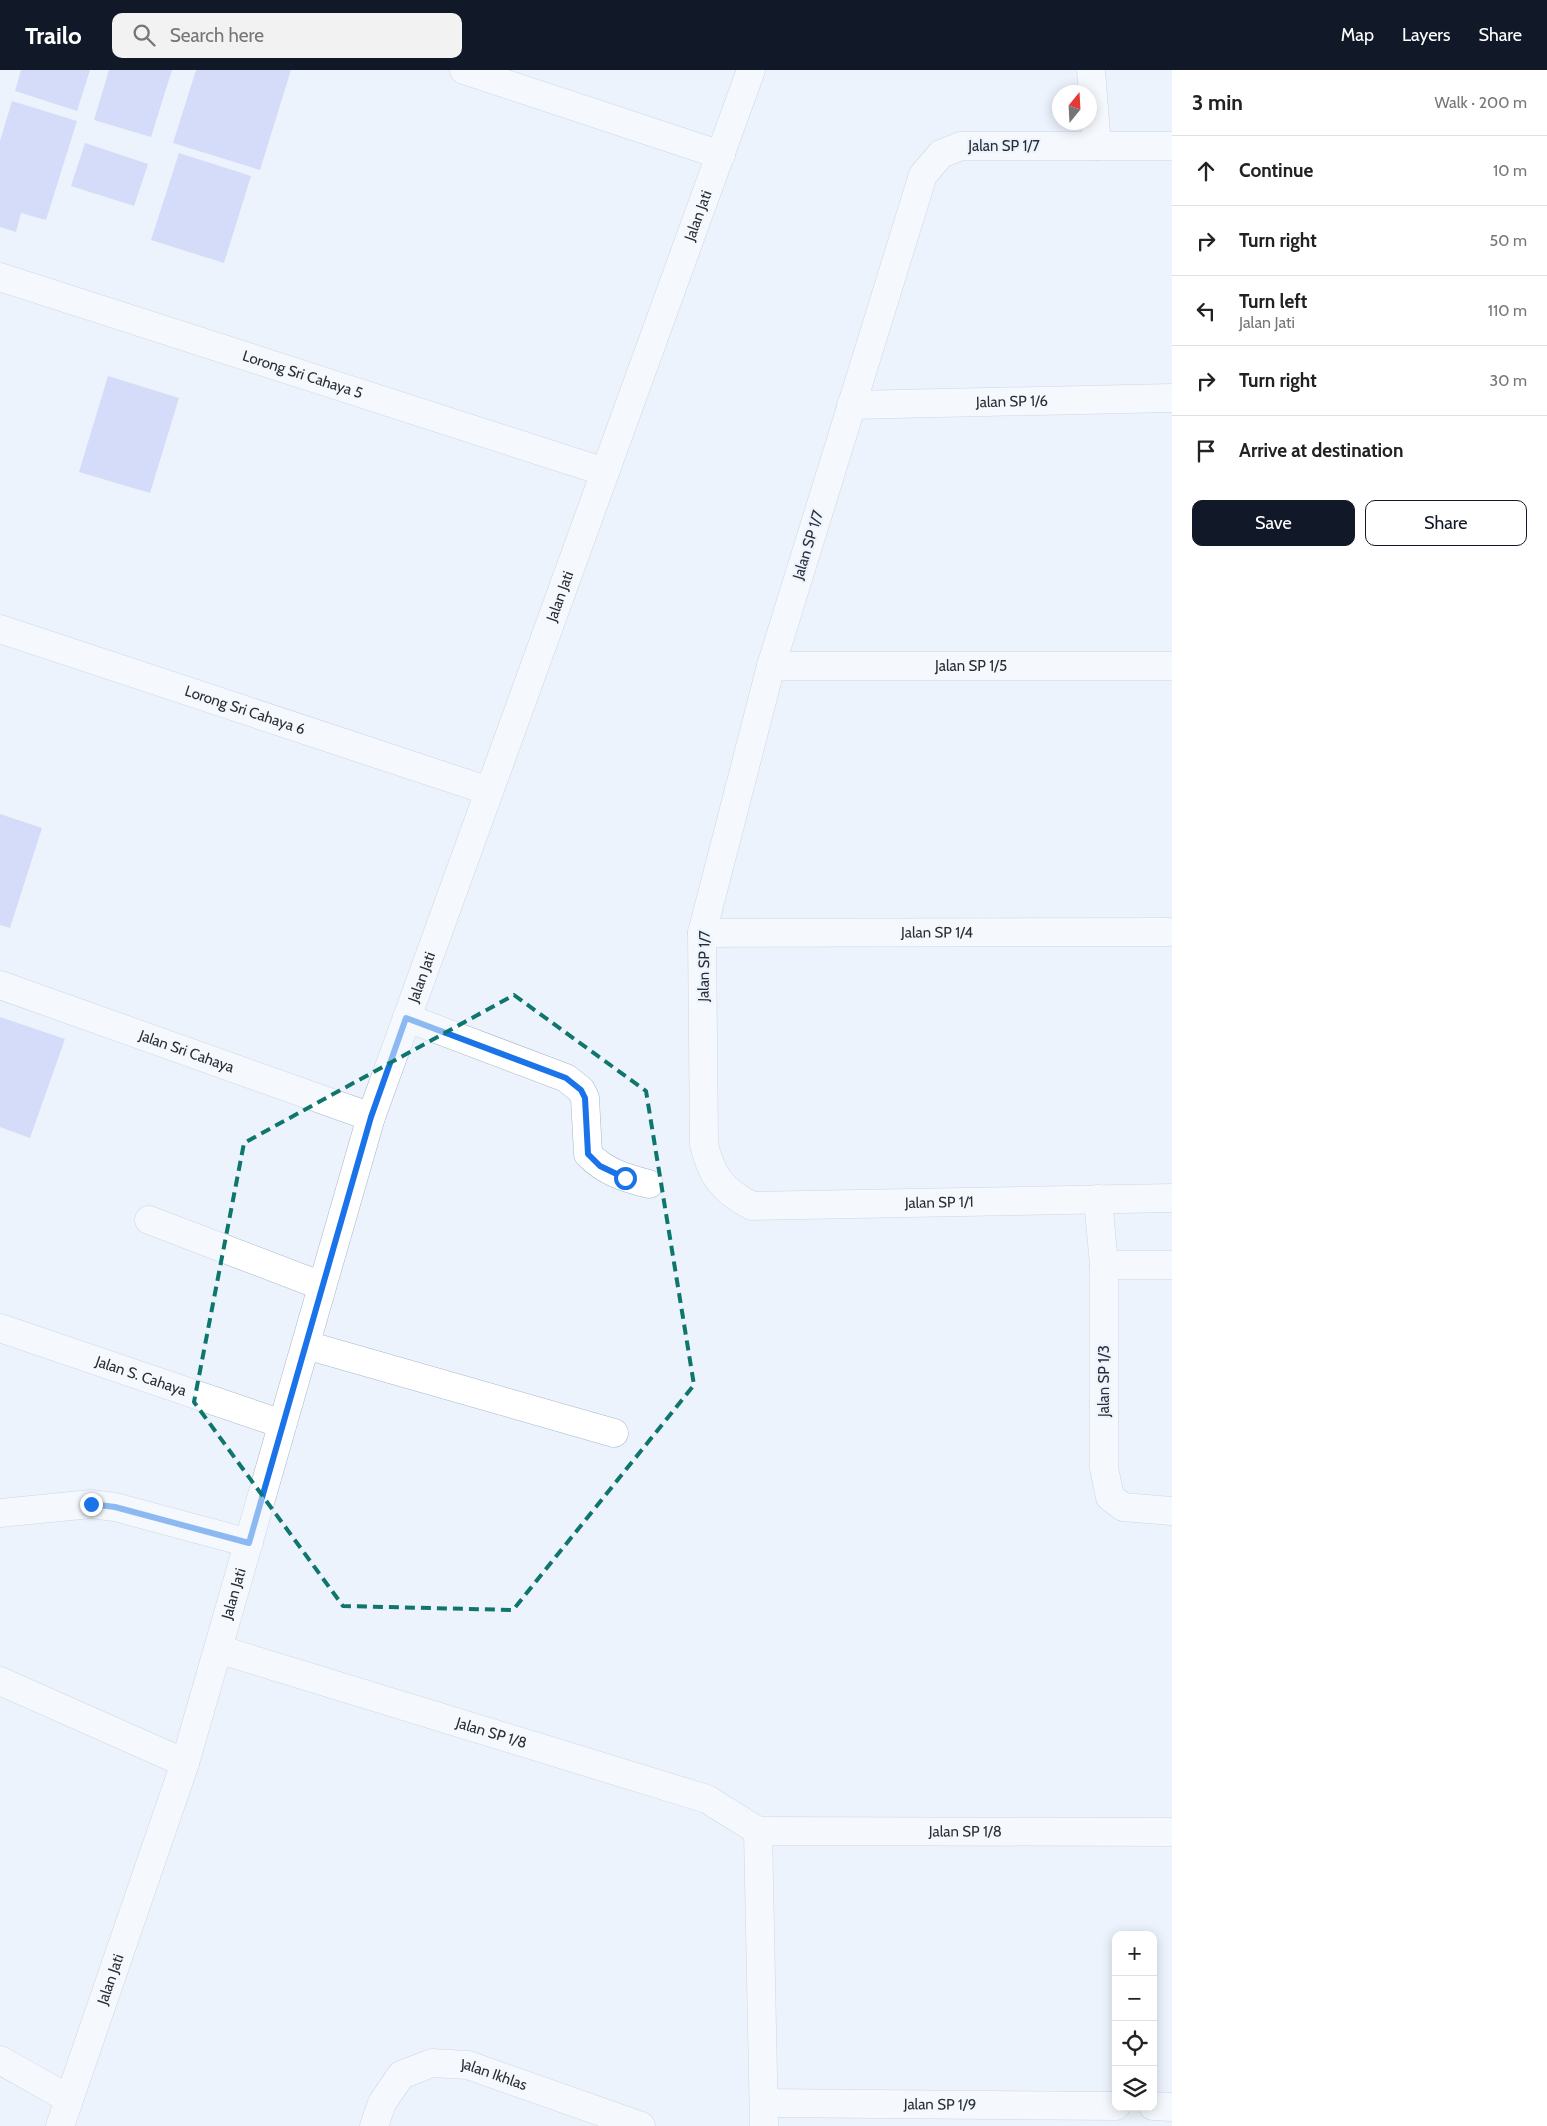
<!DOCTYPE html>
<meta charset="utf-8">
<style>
:root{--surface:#fff;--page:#f2f2f2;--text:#222;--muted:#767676;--line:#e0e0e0;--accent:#111827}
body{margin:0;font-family:Cabin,sans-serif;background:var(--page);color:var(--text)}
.controls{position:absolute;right:15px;bottom:15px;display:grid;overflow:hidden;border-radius:10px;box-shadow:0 2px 12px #0003}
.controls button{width:45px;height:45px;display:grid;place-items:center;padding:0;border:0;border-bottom:1px solid var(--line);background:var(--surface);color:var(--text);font:25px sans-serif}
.compass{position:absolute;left:1052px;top:15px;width:45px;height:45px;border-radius:50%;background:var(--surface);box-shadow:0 2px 12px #0003;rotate:18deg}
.stop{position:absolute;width:15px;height:15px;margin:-11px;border:4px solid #1a73e8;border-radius:50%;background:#fff}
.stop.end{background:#1a73e8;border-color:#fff;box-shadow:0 1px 5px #0008}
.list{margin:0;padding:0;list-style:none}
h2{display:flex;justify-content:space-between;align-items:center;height:65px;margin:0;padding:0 20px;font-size:21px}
h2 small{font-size:16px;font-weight:400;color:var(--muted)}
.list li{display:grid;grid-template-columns:32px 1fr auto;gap:15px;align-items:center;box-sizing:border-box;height:70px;padding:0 20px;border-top:1px solid var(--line)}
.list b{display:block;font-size:19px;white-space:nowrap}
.list p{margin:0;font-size:16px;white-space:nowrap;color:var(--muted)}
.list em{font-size:16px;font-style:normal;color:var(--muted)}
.actions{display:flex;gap:10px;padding:15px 20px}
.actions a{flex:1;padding:11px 0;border:1px solid var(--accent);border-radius:10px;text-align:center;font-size:18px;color:var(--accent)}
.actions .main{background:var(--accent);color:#fff}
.icon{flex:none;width:28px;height:28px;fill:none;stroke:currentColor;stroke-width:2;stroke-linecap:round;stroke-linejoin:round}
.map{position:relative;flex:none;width:1172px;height:2056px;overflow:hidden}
header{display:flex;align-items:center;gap:30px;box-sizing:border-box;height:70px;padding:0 25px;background:var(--accent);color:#fff}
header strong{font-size:24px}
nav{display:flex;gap:28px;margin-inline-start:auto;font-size:18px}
.search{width:350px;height:45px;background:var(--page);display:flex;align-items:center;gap:12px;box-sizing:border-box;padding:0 18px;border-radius:10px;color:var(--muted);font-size:19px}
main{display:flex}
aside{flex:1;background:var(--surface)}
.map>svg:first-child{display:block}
.building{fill:#b6c2f6}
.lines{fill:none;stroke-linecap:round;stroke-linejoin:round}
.minor-casing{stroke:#a5b7cb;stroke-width:29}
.minor{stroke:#fff;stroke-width:28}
.route{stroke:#1a73e8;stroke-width:6}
.marked{fill:none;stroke:#0f766e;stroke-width:4;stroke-dasharray:10 6;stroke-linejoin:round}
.labels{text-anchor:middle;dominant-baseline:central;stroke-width:4;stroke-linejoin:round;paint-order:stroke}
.street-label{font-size:15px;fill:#282f37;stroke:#ecf3fc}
</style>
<header>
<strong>Trailo</strong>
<div class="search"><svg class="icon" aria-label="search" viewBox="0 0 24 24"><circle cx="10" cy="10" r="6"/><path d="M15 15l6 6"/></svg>Search here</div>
<nav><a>Map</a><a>Layers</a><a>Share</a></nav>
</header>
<main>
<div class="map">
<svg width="1172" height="2056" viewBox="0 0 1172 2056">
<rect width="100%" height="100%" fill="#ecf3fc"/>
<path class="building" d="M21 0H90L77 41 15 21Z
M109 0H172L151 67 94 50Z
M196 0H291L260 100 173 73Z
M12 31 77 51 46 150 21 143 16 162 0 157V71Z
M85 73 148 94 134 136 71 116Z
M179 83 251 106 224 193 151 170Z
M108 306 179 328 150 423 79 402Z
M0 744 42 758 10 858 0 855Z
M0 947 65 969 30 1068 0 1057Z"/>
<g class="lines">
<g class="minor-casing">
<g id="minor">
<path d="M464 0 721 85"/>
<path d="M1091 0 1097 76"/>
<path id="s1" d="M1172 76H961L941 84 923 105 771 596 702 863 704 1074C711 1106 723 1121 752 1136L1172 1128"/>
<path id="s2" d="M0 207 605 402"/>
<path id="s3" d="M851 335 1172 328"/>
<path id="s4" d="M0 559 489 721"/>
<path id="s5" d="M771 596H1172"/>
<path id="s6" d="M702 863 1172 862"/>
<path id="s7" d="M0 915 371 1047"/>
<path d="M407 948 566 1008 581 1020 585 1028 588 1084C605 1102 625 1108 649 1114"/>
<path d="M1098 1129 1104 1195V1398L1110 1427 1123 1437 1172 1441"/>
<path d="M149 1150 322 1216"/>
<path d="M1104 1195H1172"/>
<path id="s8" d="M0 1258 282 1354"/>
<path d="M306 1275 614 1363"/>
<path d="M0 1443 91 1434 115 1437 249 1473"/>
<path id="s9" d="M218 1579 707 1729 758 1761 1172 1762"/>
<path d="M0 1611 185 1693"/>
<path d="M758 1761 764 2056"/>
<path d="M0 1990 69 2029"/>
<path id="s10" d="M764 2033 1116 2036"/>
<path d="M1153 2036 1172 2037"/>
<path id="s11" d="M60 2056 185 1693 371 1047 751 0"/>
<path id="s12" d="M374 2056 382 2033 401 2005 432 1993 468 1995 641 2056"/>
</g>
</g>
<use href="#minor" class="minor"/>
</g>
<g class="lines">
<path class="route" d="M91 1434 115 1437 249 1473 371 1047 406 948 566 1008 581 1020 585 1028 588 1084 600 1096 625 1108"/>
</g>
<path d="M0 0H1172V2056H0ZM514 925 646 1021 694 1315 513 1540 343 1536 194 1332 244 1073Z" fill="#ecf3fc" fill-opacity=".55" fill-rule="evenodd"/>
<path class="marked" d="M514 925 646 1021 694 1315 513 1540 343 1536 194 1332 244 1073Z"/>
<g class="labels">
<g class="street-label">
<text x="1004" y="76">Jalan SP 1/7</text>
<text stroke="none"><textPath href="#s11" startOffset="2015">Jalan Jati</textPath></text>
<text stroke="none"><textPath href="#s2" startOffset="318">Lorong Sri Cahaya 5</textPath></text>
<text stroke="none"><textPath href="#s3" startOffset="161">Jalan SP 1/6</textPath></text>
<text transform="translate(808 475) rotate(-73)">Jalan SP 1/7</text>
<text stroke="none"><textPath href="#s11" startOffset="1610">Jalan Jati</textPath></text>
<text stroke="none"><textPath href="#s5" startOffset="200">Jalan SP 1/5</textPath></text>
<text stroke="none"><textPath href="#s4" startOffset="258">Lorong Sri Cahaya 6</textPath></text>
<text stroke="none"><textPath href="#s6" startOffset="235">Jalan SP 1/4</textPath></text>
<text transform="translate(704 896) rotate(-89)">Jalan SP 1/7</text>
<text stroke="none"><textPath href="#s11" startOffset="1205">Jalan Jati</textPath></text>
<text stroke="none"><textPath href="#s7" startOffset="198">Jalan Sri Cahaya</textPath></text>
<text stroke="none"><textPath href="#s1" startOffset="1530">Jalan SP 1/1</textPath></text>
<text stroke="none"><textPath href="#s8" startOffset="149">Jalan S. Cahaya</textPath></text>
<text transform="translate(1104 1311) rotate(-90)">Jalan SP 1/3</text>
<text stroke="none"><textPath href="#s11" startOffset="560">Jalan Jati</textPath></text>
<text stroke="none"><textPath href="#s9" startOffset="286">Jalan SP 1/8</textPath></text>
<text stroke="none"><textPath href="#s9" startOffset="779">Jalan SP 1/8</textPath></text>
<text stroke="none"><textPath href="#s11" startOffset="155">Jalan Jati</textPath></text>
<text stroke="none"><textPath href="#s12" startOffset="155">Jalan Ikhlas</textPath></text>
<text stroke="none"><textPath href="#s10" startOffset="176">Jalan SP 1/9</textPath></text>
</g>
</g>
</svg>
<div class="controls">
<button>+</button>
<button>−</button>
<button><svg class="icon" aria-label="locate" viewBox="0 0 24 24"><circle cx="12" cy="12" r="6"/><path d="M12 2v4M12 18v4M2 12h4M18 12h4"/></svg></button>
<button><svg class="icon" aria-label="layers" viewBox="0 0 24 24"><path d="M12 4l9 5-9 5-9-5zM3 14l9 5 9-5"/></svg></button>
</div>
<svg class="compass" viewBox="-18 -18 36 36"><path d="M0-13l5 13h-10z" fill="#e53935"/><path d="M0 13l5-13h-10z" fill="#767676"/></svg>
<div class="stop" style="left:625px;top:1108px"></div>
<div class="stop end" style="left:91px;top:1434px"></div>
</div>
<aside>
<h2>3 min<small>Walk · 200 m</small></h2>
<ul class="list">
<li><svg class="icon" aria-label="ahead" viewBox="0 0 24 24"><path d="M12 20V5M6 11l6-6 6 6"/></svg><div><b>Continue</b></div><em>10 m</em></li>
<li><svg class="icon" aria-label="right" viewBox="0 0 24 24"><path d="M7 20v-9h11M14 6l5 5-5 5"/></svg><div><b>Turn right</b></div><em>50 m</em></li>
<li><svg class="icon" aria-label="left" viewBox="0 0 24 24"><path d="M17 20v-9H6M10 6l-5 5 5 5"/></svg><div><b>Turn left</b><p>Jalan Jati</p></div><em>110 m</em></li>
<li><svg class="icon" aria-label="right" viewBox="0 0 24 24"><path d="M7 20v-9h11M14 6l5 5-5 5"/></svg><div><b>Turn right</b></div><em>30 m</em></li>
<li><svg class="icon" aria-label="arrive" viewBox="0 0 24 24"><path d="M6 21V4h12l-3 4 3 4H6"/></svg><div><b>Arrive at destination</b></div></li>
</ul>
<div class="actions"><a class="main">Save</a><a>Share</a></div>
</aside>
</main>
